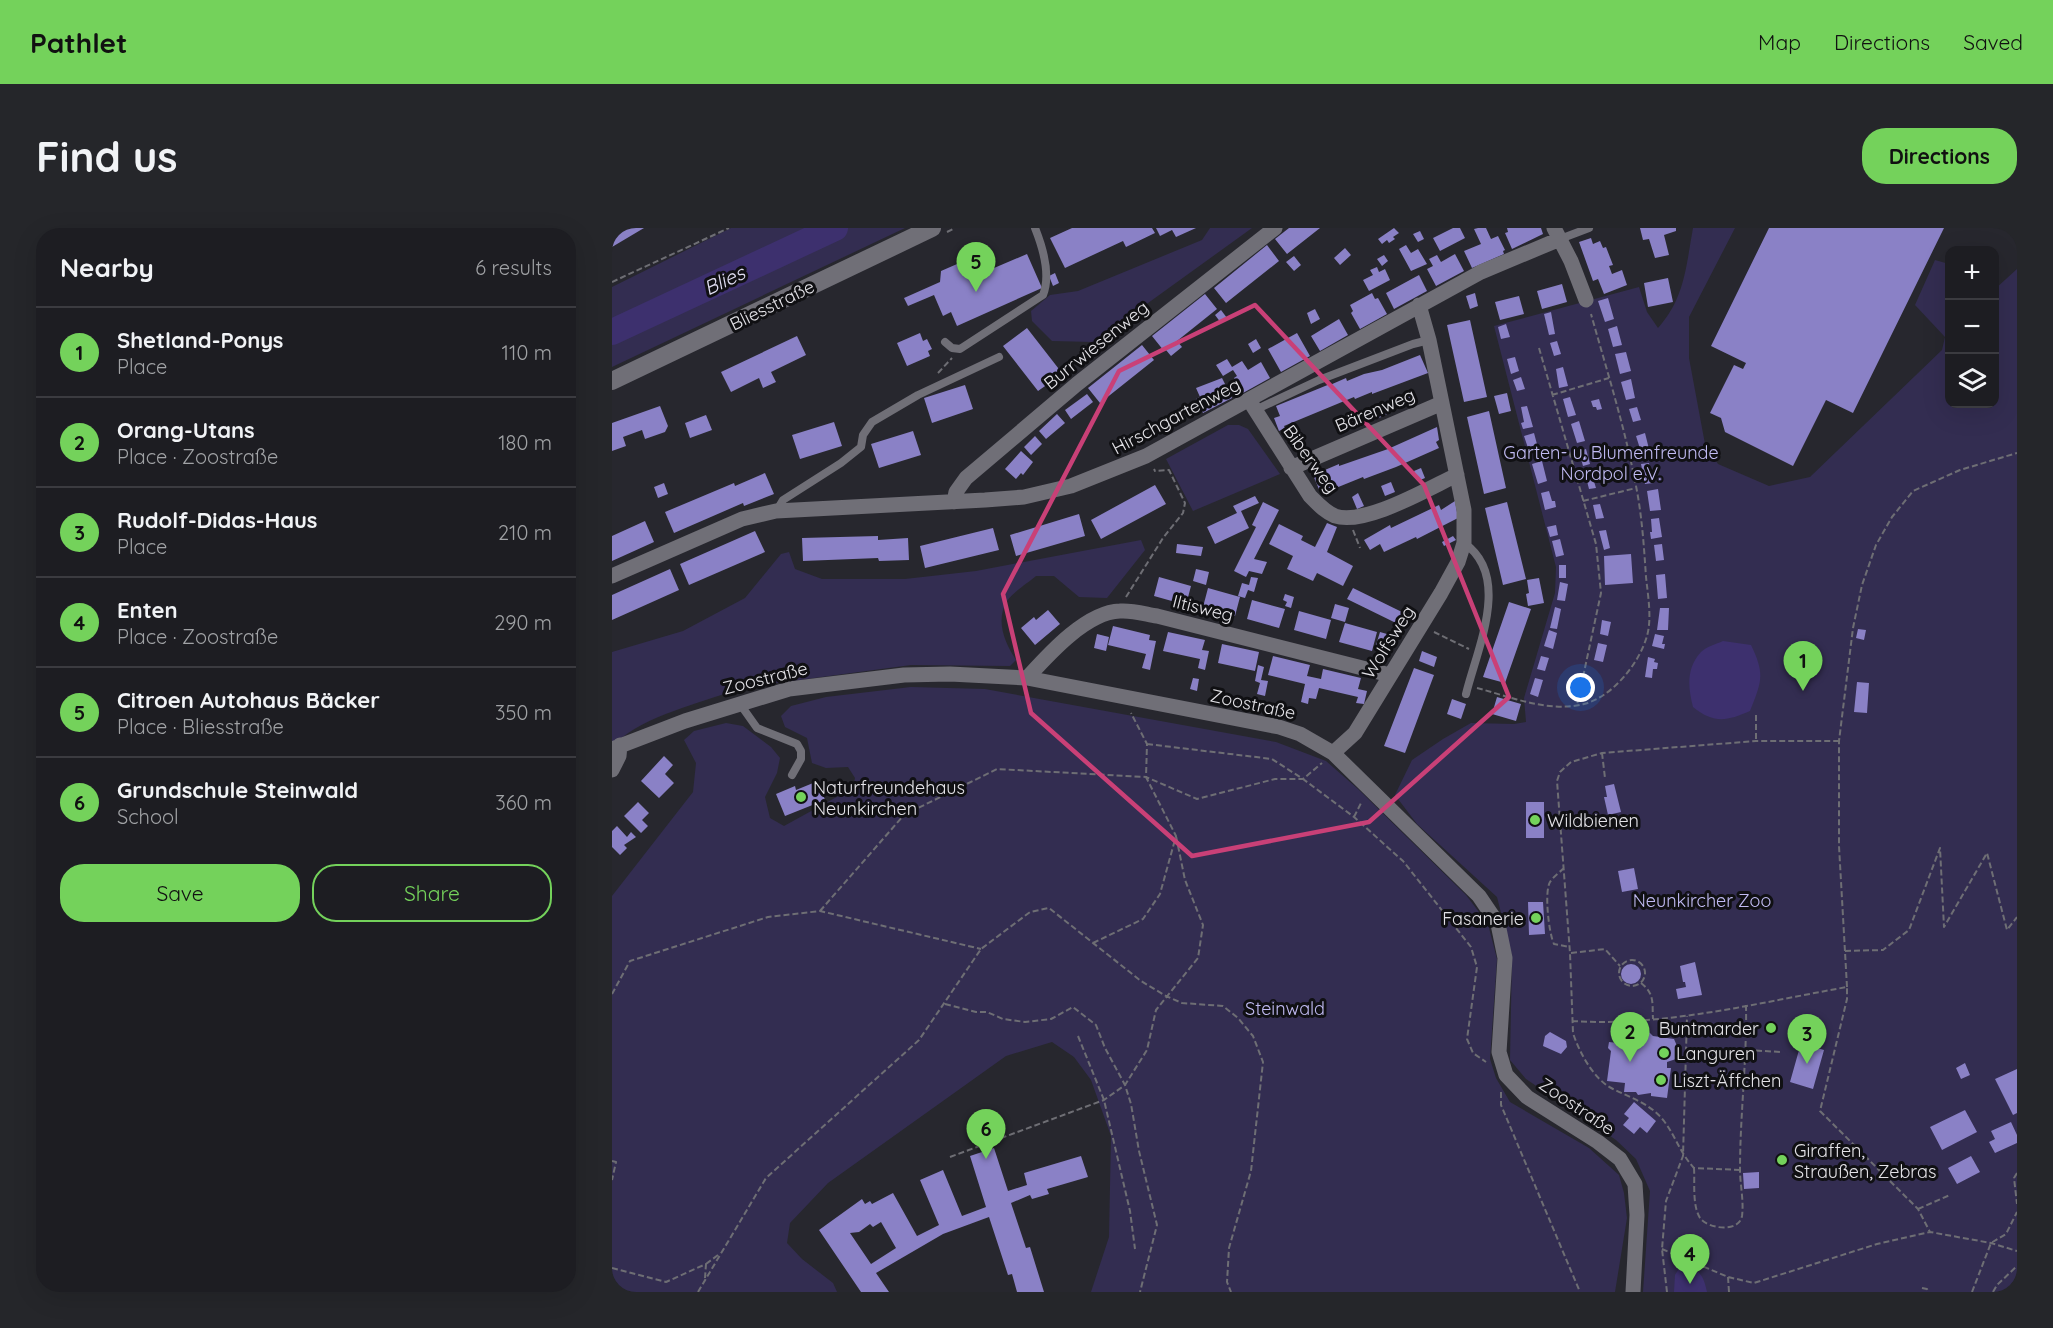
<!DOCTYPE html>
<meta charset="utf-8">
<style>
:root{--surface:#1d1d22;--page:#25262a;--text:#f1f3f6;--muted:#a0a2a5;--line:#3b3b40;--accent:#74d25b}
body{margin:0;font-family:Quicksand,sans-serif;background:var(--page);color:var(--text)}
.controls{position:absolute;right:18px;top:18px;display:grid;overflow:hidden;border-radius:12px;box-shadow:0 6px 24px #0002}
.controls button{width:54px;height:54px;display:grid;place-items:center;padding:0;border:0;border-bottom:2px solid var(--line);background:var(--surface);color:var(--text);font:30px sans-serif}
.you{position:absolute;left:969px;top:460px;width:21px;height:21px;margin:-15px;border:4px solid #fff;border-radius:50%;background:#1a73e8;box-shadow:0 0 0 9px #1a73e833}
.badge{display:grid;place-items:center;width:39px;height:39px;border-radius:50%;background:var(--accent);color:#111;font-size:20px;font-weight:700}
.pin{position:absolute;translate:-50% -50px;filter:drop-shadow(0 2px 3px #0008)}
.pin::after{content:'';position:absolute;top:32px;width:21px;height:18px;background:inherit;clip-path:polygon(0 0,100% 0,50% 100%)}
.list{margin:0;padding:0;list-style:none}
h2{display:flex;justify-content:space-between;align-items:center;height:78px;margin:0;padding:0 24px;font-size:26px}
h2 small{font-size:20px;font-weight:400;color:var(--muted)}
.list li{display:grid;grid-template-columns:39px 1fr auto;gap:18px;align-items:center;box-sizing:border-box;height:90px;padding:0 24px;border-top:2px solid var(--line)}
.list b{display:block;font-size:22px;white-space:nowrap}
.list p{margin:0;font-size:20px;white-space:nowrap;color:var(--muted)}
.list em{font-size:20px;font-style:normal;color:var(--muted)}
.actions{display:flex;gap:12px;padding:18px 24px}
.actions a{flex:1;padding:14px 0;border:2px solid var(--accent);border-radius:24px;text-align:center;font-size:21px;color:var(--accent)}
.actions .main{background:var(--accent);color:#111}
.icon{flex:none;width:33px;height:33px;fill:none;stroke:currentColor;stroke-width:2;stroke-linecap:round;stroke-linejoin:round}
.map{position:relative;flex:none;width:1405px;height:1064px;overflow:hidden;border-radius:24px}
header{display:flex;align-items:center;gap:36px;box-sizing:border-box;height:84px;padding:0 30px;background:var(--accent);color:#111}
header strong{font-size:28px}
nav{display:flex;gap:33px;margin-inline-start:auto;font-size:21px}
.intro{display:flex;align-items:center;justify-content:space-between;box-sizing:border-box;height:144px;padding:0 36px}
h1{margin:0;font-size:42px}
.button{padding:15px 27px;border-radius:24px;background:var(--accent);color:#111;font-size:21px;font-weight:700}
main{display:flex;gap:36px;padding:0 36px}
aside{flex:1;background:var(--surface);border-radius:24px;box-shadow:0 6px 24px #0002}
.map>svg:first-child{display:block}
.green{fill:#332d51}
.water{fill:#3d306e}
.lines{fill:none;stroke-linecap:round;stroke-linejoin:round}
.river{stroke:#3d306e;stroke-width:26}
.building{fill:#8a81c6;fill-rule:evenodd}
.path{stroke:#6e6e74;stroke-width:2;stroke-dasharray:6 3;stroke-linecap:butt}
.lane{stroke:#706f77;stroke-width:8}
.street{stroke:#706f77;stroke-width:15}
.secondary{stroke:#706f77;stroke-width:18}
.marked{fill:none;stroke:#c94077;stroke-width:4.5;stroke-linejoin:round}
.poi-dot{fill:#74d25b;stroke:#101013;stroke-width:2}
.labels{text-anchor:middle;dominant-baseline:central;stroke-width:6;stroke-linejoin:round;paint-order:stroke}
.street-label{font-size:18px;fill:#e3e2e7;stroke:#101013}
.park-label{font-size:18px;fill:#c1bbf3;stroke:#101013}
.poi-label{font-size:18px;fill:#e3e2e7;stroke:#101013;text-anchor:start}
.water-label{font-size:20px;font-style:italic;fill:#e1dff3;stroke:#101013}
</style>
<header>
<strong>Pathlet</strong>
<nav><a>Map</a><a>Directions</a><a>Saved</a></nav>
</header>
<div class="intro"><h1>Find us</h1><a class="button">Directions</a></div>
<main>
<aside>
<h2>Nearby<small>6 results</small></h2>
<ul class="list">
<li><span class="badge">1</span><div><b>Shetland-Ponys</b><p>Place</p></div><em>110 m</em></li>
<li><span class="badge">2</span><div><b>Orang-Utans</b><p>Place · Zoostraße</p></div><em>180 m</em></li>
<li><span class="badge">3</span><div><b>Rudolf-Didas-Haus</b><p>Place</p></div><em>210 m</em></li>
<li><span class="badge">4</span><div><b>Enten</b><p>Place · Zoostraße</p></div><em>290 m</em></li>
<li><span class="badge">5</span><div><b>Citroen Autohaus Bäcker</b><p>Place · Bliesstraße</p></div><em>350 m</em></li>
<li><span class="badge">6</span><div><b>Grundschule Steinwald</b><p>School</p></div><em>360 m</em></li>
</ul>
<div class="actions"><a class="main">Save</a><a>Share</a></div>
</aside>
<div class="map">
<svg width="1405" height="1064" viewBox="0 0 1405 1064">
<rect width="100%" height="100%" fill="#27272e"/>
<path class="green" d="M119 0H293L0 139V59Z
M598 0H640L482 114 440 113 420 93 419 83 438 67 466 63 590 12Z
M1081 0H1123L1077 89V130L1093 216 1106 236 1157 258 1198 249 1330 122 1333 109 1303 77 1323 32 1337 36 1338 176H1382L1383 61 1405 41V1064H1031L1038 963 1024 931 1004 912 914 851 898 832 900 728 885 669 805 596 783 567 800 532 831 511 859 495 902 496 914 494 912 470 943 365 944 339 882 98 1027 59 1035 84 1046 100C1073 70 1074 38 1081 0Z
M616 197H627L636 201 668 246 581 283 554 231Z
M529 312 533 322 495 370 467 369 442 348H424C416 355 401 364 395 373 383 393 393 415 404 432L398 438 299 437 165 455 137 454 123 458 115 465C81 477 24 491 0 519V424L71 403 133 370 169 326 177 324 183 341 210 351H293L364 343Z
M299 459 373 461 664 514 714 533 746 561 854 667 876 696 885 731 878 831 884 850 898 874 977 920 1007 947 1012 965 1015 990 1003 1064H479L497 1009 499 908 479 852 462 829 440 814 394 828 216 955 178 995 175 1015 190 1031 221 1055 225 1064H0V668L81 564 84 535 72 512 82 503 114 495 131 498 159 519 168 530 165 545 153 569 158 590 172 598 241 560 243 550 236 539 214 540 200 535 195 510 173 499 169 488 179 478 214 469Z"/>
<path class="water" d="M1111 413 1139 417C1153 446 1150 453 1138 483 1115 493 1102 496 1081 479 1076 460 1074 440 1089 424 1094 419 1104 416 1111 413Z
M1074 1038C1089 1042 1092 1050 1095 1064H1062L1063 1047 1068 1039Z"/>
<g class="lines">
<path class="river" d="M0 104 223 0"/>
</g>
<path class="building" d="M0 0H32L0 19Z
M460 0H540L543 5 514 19 511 13 453 40 438 10Z
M544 0H584L564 9 560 2 548 8Z
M677 0H708L675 26 663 11Z
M782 0 787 5 781 9 783 11 777 15 775 12 770 16 766 11Z
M841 0H848L853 10 828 23 821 10Z
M866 0H874L879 11 886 8 893 22 891 23 892 26 860 40 852 23 869 16 862 1Z
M895 0H929L931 6 900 21 893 5 896 4Z
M1028 0H1064V3L1052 7 1057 27 1043 30 1037 11 1031 12Z
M1157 0H1332L1241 185 1214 172 1181 238 1113 204 1109 190 1098 185 1122 137 1131 141 1134 135 1099 118Z
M808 3 812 11 806 14 801 6Z
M979 10 981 16 988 13 991 20 994 19 1001 37 997 38 1000 46 1010 42 1015 57 992 66 986 51 981 53 967 14Z
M655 17 667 33 614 75 602 60Z
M794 17 799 25 806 21 815 36 799 43 787 21Z
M733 20 739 27 728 37 722 30Z
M415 26 430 60 345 98 339 84 331 88 322 67 296 78 292 70 328 54 329 43 352 33 353 36 369 29 375 43Z
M843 26 852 43 824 58 815 41 821 38 817 31 825 27 829 34Z
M772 27 776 33 770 38 765 31Z
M682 28 689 37 682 43 674 34Z
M765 39 767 44 773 41 778 52 757 63 751 52 761 47 758 42Z
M443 45 447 55 441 58 437 48Z
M807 47 815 63 782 81 774 65Z
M1056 50 1061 74 1036 79 1032 55Z
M950 56 955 74 930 81 925 63Z
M760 65 763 71 766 70 775 86 748 101 739 85 741 83 738 77Z
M863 65 866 78 858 81 854 68Z
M593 66 605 81 565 113 570 119 559 128 554 122 552 123 540 108Z
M907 68 912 86 888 92 883 74Z
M996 70 1002 91 993 94 986 73Z
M703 81 708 91 699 96 695 85Z
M609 82 615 90 609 95 603 87Z
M939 84 943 106 937 107 932 86Z
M727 91 736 107 708 123 699 108Z
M858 92 875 169 852 174 835 97Z
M894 96 898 109 889 111 886 99Z
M1005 98 1010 117 1001 119 996 101Z
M415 100 450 145 445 149 447 152 438 159 436 156 426 163 391 118Z
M308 105 311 113 315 111 320 121 316 123 318 128 295 138 285 115Z
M685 105 698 128 669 144 656 121Z
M185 108 194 127 159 144 164 154 151 160 147 150 119 164 109 144Z
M644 111 649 120 641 125 636 116Z
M945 113 949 126 942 128 938 115Z
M530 117 542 132 488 175 476 160Z
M1014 124 1019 143 1008 146 1003 126Z
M808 127 816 145 760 166V164L743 171 742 169 672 198 673 200 667 203 662 190 668 188 664 178 718 156V157L734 150 735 153 752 146 770 142Z
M903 129 907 143 899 146 895 131Z
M615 131 620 139 630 133 636 142 649 134 658 150 631 165 622 150 625 148 621 142 611 148 604 137Z
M951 139 956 158 947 160 944 141Z
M909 149 913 161 905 163 901 152Z
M610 150 620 170 591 185 584 171 588 169 584 160Z
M1019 151 1023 170 1014 172 1009 154Z
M353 157 361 181 320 195 312 170Z
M799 162 804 174 798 176 793 164Z
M895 165 899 183 887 186 882 168Z
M475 166 481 174 459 191 453 182Z
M958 169 964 187 956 189 951 171Z
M987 171 990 181 985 182 984 179H981L979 173Z
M772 174 777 185 765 191 760 179Z
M48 178 56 198 53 204 33 211 30 202 11 209 14 218 0 223V195Z
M915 178 921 199 911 201 909 195 912 194 909 179Z
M1025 179 1029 192 1021 194 1017 181Z
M877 183 894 260 872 266 855 189Z
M445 186 453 195 434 211 427 203Z
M94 187 100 202 78 210 73 195Z
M733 190 737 201 732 203 728 192Z
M967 193 973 213 965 215 959 196Z
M222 194 230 218 188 231 180 207Z
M825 199 827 212 824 214 827 220 784 239 752 251 751 249 709 266 701 247 727 236V238L776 221Z
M301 203 309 227 267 240 259 216Z
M922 205 926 220 917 223 912 208Z
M1033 205 1038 225 1030 227 1024 208Z
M423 208 430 216 419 227 412 219Z
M974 221 978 236 971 238 967 223Z
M409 223 421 234 411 247 409 245 404 251 393 241Z
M930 233 935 253 926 256 920 236Z
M1037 235 1041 255 1033 256 1029 236Z
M809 240 813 250 806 253 802 243Z
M153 245 162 266 132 278 131 275 62 305 53 284 122 255 123 258Z
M980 247 984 260 977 261 974 249Z
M779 254 783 264 773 268 769 258Z
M52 255 56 266 46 270 42 259Z
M543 257 554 276 489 311 479 292Z
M1046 261 1049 282 1038 283 1035 263Z
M937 263 940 273H943L944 279 933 282 929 265Z
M746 265 752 278 745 281 740 269Z
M643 268 647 275 629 283 637 300 603 316 595 299 625 285 621 278Z
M843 273 846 290 805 311 804 309 772 324 768 316 758 322 752 312 778 297 779 300 827 277 829 282Z
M651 274 667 282 642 331 655 334 650 346 637 343 634 349 622 343 644 299 640 297Z
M895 274 914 351 891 357 873 280Z
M988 276 992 290 984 291 981 277Z
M467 286 473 308 404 328 398 307Z
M1047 290 1050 309 1039 311 1038 304H1040L1039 291Z
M33 293 42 314 0 333V308Z
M715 295 725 299 715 324 741 338 731 358 705 345 701 353 675 341 681 328 657 316 667 296 691 308 689 312 703 319Z
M944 297 946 307 938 309 935 299Z
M381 300 387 322 313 340 308 318Z
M994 302 998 320 992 322 987 303Z
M143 303 153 324 77 357 68 336Z
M266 308V312L296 310 297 332 267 333 266 330 191 333 190 310Z
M841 308 844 312 832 318 830 314Z
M948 311 952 327 944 329 940 313Z
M565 316 591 319 589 328 564 325Z
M1050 316 1052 332 1044 333 1042 317Z
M1019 326 1021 355 993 357 992 328Z
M947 337H954V350H947Z
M58 341 67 362 0 392V367Z
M584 341 597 344 594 357 581 353Z
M1053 346 1055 370 1046 371 1044 347Z
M547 349 579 358 574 377 542 368Z
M639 349 646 350 642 364 636 362 633 370 626 368 630 355 637 357Z
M927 350 932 375 916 378 914 366 917 365 915 352Z
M948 354 956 356 953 373 945 372Z
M596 360 628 369 623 388 591 379Z
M741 360 792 385 786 396 735 371Z
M673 366 682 369 679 380 673 378 675 374 671 372Z
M640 372 673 381 667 400 635 391Z
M897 374 919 381 893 455 871 449Z
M723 376 737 380 733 394 719 390Z
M943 379 949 381 945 401 938 400Z
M1048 380H1057L1056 402H1045Z
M436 382 448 396 423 417 409 400 422 389 424 392Z
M687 383 719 392 714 411 682 402Z
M990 392 999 394 996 408 988 406Z
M733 395 765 404 760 423 727 414Z
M501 398 538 407 537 412 544 413 538 442 530 440 534 426 496 417Z
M1246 401 1254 402 1252 412 1244 410Z
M937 402 945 405 941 421 932 418Z
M556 404 593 412 590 422 597 423 593 442 586 440 588 431 551 423Z
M768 404 775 406 771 419 764 417Z
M485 406 497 409 494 423 482 420Z
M1043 406 1052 408 1050 416H1053L1052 421 1040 418Z
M986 415 995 417 991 434 982 432Z
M610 416 647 424 643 443 606 435Z
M810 423 825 429 822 439 807 433Z
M661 428 698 437 695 448 709 451 711 441 749 450 746 461 755 463 752 476 744 475 746 469 707 460 704 471 697 470 696 476 689 474 693 456 656 447Z
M929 428 937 430 933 443 925 441Z
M1036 429 1043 431 1042 434 1046 435 1045 441H1041L1040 450 1033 449Z
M646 437 652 439 649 452 656 453 653 468 645 466 648 455 643 453Z
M802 440 822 447 793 525 772 518Z
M581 450 587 451 585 463 578 461Z
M923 450 931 452 926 469 918 466Z
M1245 454 1257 455 1255 485 1242 484Z
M885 469 909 476 904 493 880 486Z
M840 471 854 476 849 491 835 486Z
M52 528 61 537 53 546 62 555 47 570 29 553Z
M206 553 213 572 173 588 164 566 183 558 184 562Z
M1002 556 1009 584 996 587 992 569H995L993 558Z
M26 574 37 585 30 592 36 598 29 605 12 588Z
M914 574H932V610H914Z
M5 598 15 609 19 604 24 609 12 617 15 620 8 627 0 619V603Z
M1022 640 1026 661 1010 664 1006 643Z
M916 674H931L933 706 917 707Z
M1083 734 1090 767 1066 771 1064 761 1074 759 1073 754H1071L1068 738Z
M1009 746a10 10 0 1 1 20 0a10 10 0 1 1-20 0Z
M1031 802 1036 803 1041 808 1062 811 1065 818 1064 831 1055 834V840H1059L1055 870 1039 868V865L1026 867 1024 864H1012L1013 855 995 853 999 823 996 820 997 814 1006 815 1013 806 1022 810H1027V805Z
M938 804 954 813 955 819 949 826 931 818 933 808Z
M1189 815 1212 822 1201 861 1178 854Z
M1353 835 1358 847 1349 851 1344 840Z
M1405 841V885L1401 887 1383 851Z
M1022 874 1044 893 1035 905 1028 899 1022 906 1011 897 1017 890 1012 886Z
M1353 882 1365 904 1330 922 1318 899Z
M1399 894 1405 907V915L1383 925 1377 914 1383 911 1379 903Z
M382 920 396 963 415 957 412 945 469 928 476 949 435 961 437 966 420 971 418 967 399 975 414 1020 418 1019 432 1064H405L400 1046 396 1047 377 989 331 1006 264 1045 277 1064H249L207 1002 250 971 253 976 258 973 260 976 281 965 305 1008 327 997 308 952 331 942 350 988 374 979 358 928ZM269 994 284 1020 259 1036 238 1005 247 1004 258 996 261 999Z
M1359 928 1368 944 1345 956 1336 940Z
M1147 944V960L1132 961 1131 945Z"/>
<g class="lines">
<path class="path" d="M335 4 343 0
M0 54 117 0
M927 120 984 316 989 365 965 477
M326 145 340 130
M940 167 997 150
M971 273 1024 260
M741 302 748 320
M514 369 551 310 571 285 573 275 557 242 543 243 542 241
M822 404 857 421
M865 460C899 469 937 485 972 476 1000 469 1027 436 1035 408 1040 390 1036 368 1034 349 1032 319 1030 288 1024 258 1013 200 995 143 979 86
M1144 487V513
M535 516 660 531 691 551 742 589 791 633 859 719 865 739 855 811 861 825 874 834
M990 525 993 550
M742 589 750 573
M952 640C948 644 941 649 938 654 932 664 937 706 942 716L958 719
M208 683 292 587 385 541 534 549 585 571 663 551H691L710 535
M481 715 531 691 548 666 564 608 534 549 535 516 519 485
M1233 723 1271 722 1297 702 1328 620 1332 699 1375 625 1395 702 1405 689
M959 725 993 721 1008 738
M1007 745a13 13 0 1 1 26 0a13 13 0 1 1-26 0Z
M1029 755C1043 766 1040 775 1041 791
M1235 759 1227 618V513L1241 400 1250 357 1264 317 1280 289 1301 263 1348 242 1405 225
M0 766 18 733 156 689 208 683 369 721
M333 776 364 784H375L391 791 413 794 439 791 461 779 484 797 493 820 513 857 519 876 527 923 545 997 528 1064
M960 793C1052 799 1145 775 1235 759V771L1208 883 1306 981 1318 1004 1379 1015 1405 1023
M466 808 492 872 518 983 523 1021
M1135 822 1169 824
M889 864V877L968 1064
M338 929 492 872 513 857 535 822 544 782 586 730 591 697 573 652 564 608
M0 933 4 934 0 952
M1082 940C1083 955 1080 977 1088 990 1096 1001 1127 1005 1130 988 1132 973 1128 956 1128 942 1128 887 1135 832 1134 777
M1128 942 1082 940C1068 925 1064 909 1052 893 1039 876 1019 870 1001 861 982 852 967 824 961 805L958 725 945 553 948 544 959 534 990 525 1144 513H1227
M1405 945 1402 950 1405 976
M1306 981 1338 967
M1050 1021 1116 1049 1142 1055 1265 1016 1318 1004
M94 1036 106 1027
M0 1040 54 1054 94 1036 93 1050
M1116 1049 1117 1064
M1310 1060 1315 1061 1317 1064
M86 1064 154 950 307 812 369 721 418 684 437 680 529 753 554 768 570 775 611 778 626 790 641 808 651 834 639 943 617 1020 615 1054 619 1064
M1055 1064 1050 1021 1054 973 1071 928 1075 788
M1360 1064 1379 1015 1394 1006 1405 984
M1381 1064 1385 1057 1405 1038"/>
<path class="lane" d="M948 11 977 0
M333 114 340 120 348 121 431 67C439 47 431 20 423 0
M643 182 707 152 801 116 817 112
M165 282 171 272 229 235 249 219 251 207 260 194 306 167 387 129
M852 315C900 348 865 421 854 466
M128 476 145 500 185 516 189 523V531L180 547"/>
<path class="street" d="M942 0 959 33 974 72
M637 172 698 268C706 276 713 284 723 288 753 298 817 260 845 247
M679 240 830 175
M342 274 344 264 354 250 465 156 663 0
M0 348 130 291 164 283 373 272 412 269 459 258 534 228 869 44 948 11
M415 450C436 427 474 384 508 383 520 382 533 386 545 388L778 447
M0 521 73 493 177 461 292 447 338 446 415 450 667 499 688 506 721 525 867 668 886 696 893 730 887 824 894 847 915 869 986 914 1008 931 1023 956 1025 987 1021 1064
M721 525 743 505 829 365 846 334 852 315V282L817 112 807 77
M0 542 7 528 8 517"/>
<path class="secondary" d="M0 153 320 0"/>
</g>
<path class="marked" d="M643 77 812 257 897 469 757 594 580 628 419 485 391 366 507 143Z"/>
<g class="poi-dot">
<circle cx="189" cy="569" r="6"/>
<circle cx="923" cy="592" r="6"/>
<circle cx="924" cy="690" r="6"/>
<circle cx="1159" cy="800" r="6"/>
<circle cx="1052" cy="825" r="6"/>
<circle cx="1049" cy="852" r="6"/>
<circle cx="1170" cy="932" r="6"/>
</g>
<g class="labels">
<g class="street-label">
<text transform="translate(160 77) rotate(-26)">Bliesstraße</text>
<text transform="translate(484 117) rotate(-39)">Burrwiesenweg</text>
<text transform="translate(763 182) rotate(-23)">Bärenweg</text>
<text transform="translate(564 188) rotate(-28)">Hirschgartenweg</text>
<text transform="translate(699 231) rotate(54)">Biberweg</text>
<text transform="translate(591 380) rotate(14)">Iltisweg</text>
<text transform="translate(776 414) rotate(-58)">Wolfsweg</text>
<text transform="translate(153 450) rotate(-14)">Zoostraße</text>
<text transform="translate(641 476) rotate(12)">Zoostraße</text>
<text transform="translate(965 878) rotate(34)">Zoostraße</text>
</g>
<g class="park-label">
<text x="999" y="224">Garten- u. Blumenfreunde<tspan x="999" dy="21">Nordpol e.V.</tspan></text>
<text x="1090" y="672">Neunkircher Zoo</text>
<text x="673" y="780">Steinwald</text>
</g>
<g class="poi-label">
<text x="201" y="559">Naturfreundehaus<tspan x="201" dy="21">Neunkirchen</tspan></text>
<text x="935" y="592">Wildbienen</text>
<text x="912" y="690" text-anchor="end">Fasanerie</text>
<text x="1147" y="800" text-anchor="end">Buntmarder</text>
<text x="1064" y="825">Languren</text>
<text x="1061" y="852">Liszt-Äffchen</text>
<text x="1182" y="922">Giraffen,<tspan x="1182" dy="21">Straußen, Zebras</tspan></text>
</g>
<g class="water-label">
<text transform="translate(112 52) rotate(-25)">Blies</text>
</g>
</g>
</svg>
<div class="controls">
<button>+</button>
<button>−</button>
<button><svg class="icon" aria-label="layers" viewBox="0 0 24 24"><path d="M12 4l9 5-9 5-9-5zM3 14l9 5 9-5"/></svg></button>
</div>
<div class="you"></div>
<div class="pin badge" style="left:1191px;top:463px">1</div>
<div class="pin badge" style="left:1018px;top:834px">2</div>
<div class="pin badge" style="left:1195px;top:836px">3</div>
<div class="pin badge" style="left:1078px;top:1056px">4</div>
<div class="pin badge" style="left:364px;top:64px">5</div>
<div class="pin badge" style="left:374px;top:931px">6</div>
</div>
</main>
